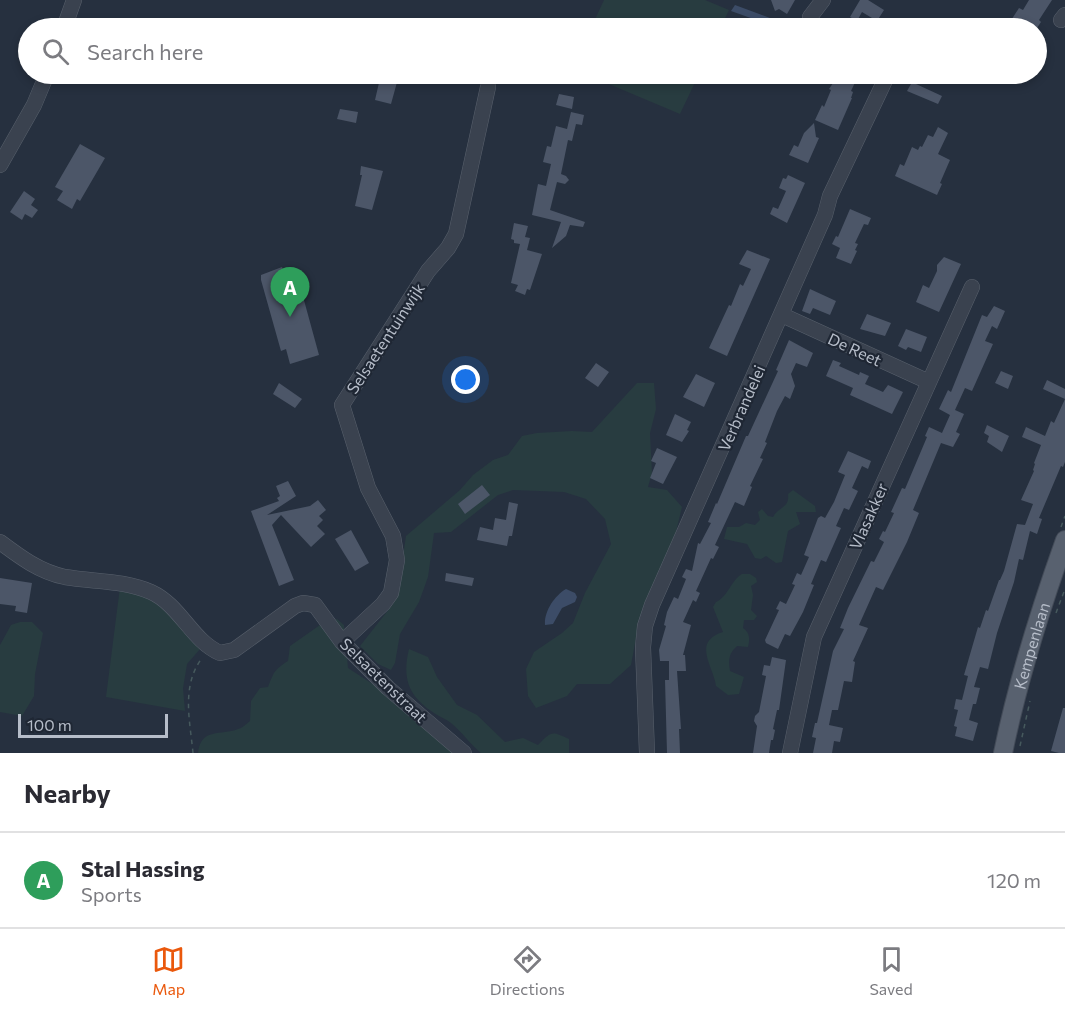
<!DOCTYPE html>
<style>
:root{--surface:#fff;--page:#f2f2f3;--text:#2b2b33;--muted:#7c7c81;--line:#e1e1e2;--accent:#ea580c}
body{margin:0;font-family:Commissioner,sans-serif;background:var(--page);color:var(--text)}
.scale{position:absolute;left:18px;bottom:15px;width:150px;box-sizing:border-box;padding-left:6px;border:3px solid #b6bdc9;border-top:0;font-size:16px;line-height:21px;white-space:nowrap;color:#b6bdc9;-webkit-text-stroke:4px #1f2734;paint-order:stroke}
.you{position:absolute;left:466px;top:380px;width:21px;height:21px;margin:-15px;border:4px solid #fff;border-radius:50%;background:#1a73e8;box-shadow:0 0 0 9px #1a73e833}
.badge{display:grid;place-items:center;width:39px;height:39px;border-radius:50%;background:var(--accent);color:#fff;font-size:20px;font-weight:700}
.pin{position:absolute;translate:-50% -50px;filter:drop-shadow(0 2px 3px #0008)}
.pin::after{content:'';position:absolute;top:32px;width:21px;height:18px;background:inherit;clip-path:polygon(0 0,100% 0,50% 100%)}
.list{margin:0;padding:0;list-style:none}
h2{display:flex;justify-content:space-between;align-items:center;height:78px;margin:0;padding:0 24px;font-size:26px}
h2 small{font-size:20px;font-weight:400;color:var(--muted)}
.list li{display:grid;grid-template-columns:39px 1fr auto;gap:18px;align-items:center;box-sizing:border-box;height:96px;padding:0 24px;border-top:2px solid var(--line)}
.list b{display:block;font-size:22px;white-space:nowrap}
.list p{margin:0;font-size:20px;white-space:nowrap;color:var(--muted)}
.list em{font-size:20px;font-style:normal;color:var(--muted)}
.icon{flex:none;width:33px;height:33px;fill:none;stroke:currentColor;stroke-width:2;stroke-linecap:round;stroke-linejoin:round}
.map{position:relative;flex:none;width:1065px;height:753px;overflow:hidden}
.search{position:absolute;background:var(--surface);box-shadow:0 3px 9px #0003;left:18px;right:18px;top:18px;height:66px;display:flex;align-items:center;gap:15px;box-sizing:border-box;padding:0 21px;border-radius:33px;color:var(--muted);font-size:22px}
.sheet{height:174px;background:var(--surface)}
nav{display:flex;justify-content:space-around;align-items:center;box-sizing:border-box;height:84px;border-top:2px solid var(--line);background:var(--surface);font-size:16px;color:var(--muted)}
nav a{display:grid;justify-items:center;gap:3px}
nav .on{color:var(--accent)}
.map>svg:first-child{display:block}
.green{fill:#283c40}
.water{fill:#3c4c67}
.building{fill:#4c5668}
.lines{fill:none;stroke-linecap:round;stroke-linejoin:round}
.minor-casing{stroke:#58606c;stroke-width:16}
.major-casing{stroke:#434b58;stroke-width:20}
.path{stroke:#46595d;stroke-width:1.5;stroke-dasharray:4.5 4.5;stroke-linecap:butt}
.minor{stroke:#3a424f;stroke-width:15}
.major{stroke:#58616f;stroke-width:18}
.labels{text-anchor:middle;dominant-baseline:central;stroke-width:4.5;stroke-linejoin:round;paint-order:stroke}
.street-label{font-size:16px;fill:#b6bdc9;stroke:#1f2734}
</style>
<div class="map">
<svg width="1065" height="753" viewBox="0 0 1065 753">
<rect width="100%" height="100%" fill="#26303f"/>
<path class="green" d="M604 0H705L729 10 720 28H591Z
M585 74H699L680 114Z
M637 383H654L656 409 650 433 652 473 648 487 667 490 682 507 675 536 638 627 631 665 610 684H577L567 696 536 708 528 696 526 669 534 652 562 633 573 623 585 593 611 544 605 519 586 499 564 492 513 490 498 495 451 532 434 533 428 577 419 602 400 634 395 663 391 670 378 664 360 646 393 604 398 589 406 536 460 490 473 475 493 460 508 455 522 436 537 433 572 431 592 432Z
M793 490 815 506 816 512H796L800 524 788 531 782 562 776 563 766 556 761 559 755 558 747 544 724 539 727 527H739L746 523 755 525 760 520 758 512 762 509 768 516 773 517C778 507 790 508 788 494Z
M742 574H750L756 578 757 582 751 586 753 595 751 610 757 616 754 620H744L743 628C750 633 750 639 748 647L737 646C729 653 728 660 730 671L744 677 739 694 728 695 716 686C714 667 691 642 723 632L713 607 716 602C728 597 731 580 742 574Z
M120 587C162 601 173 616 201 648L187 664 183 688 185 711 106 697Z
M337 619 344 625 348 668 377 687 454 753H198C201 727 221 736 238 729 243 728 246 724 250 721L251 701 260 688 268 687C274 672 274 670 288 661L290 646 320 625Z
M20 622H32L43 633 35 674 34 696 22 716 0 712V645L11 625Z
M409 649 428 657 437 677 457 705 477 715 505 742 523 738 538 745C552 731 551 731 569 739V753H481C470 744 462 732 451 723 446 719 440 717 434 713 408 696 402 678 409 649Z"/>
<path class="water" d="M735 5 794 27 799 28H779L731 11Z
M566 589 575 593 577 597 575 602 562 608 553 624 545 625C544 612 554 596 566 589Z"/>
<path class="building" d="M771 0H795L787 14 779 9 775 11Z
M860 0H868L884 10 877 21 862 12 857 21 850 17Z
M1029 0H1052L1039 20 1041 22 1037 28H1014L1008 25 1019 8 1023 10Z
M381 74 399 75 391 104 375 100Z
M839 74H859L851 91 853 92 851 98H852L838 130 815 120 822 105 824 107 831 90 829 89Z
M910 74H920L916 84 942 96 938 104 907 91 911 84 906 82Z
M559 94 574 97 572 109 556 105Z
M340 109 358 112 356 123 337 119Z
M571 112 584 115 582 125 576 124 572 141 568 140 561 174 566 176 569 180 565 184 557 182 550 210 585 222 583 227 570 225 566 236 552 248 561 222 532 215 538 184 546 186 551 164 543 162 547 146 551 147 556 126 567 129Z
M814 123 816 137 819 138 808 163 789 155 794 145 798 147 804 133Z
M938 127 948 133 938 154 950 160 940 183 942 184 937 195 895 176 900 164 904 166 912 147 918 150 920 146 922 147 928 135 933 137Z
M80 144 105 158 80 201 77 199 72 209 57 200 63 191 55 187Z
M361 166 383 171 372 210 355 206 362 175H360Z
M788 175 805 183 787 223 770 214 773 207 778 209 786 191 779 188 783 178 786 179Z
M24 191 35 199 31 205 38 210 32 218 25 214 22 220 10 212Z
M850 209 871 218 868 225 864 224 855 243 858 244 855 250 857 251 851 264 836 258 840 248 832 244 836 236 838 237Z
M514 223 528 226 525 237 530 238 527 250 542 254 530 290 527 289 525 295 515 291 518 285 511 283 520 244 514 243V240L511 239Z
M747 250 770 259 727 356 709 348 729 305 731 306 740 284 743 286 751 269 739 264Z
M944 257 961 264 939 312 916 302 923 285 929 288 937 271V265Z
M282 267 287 282 296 280 297 283 299 282 319 355 290 364 286 349 281 351 261 280V275Z
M810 289 836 301 830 315 813 308 810 314 802 311Z
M994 306 1005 311 997 329 992 326 985 341 993 344 972 391 965 388 955 410 964 414 956 432 960 434 953 447 941 443 913 510 919 513 907 542 883 590 876 587 859 625 868 628 853 661 855 662 852 682 844 681 838 710H832L829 725 843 728 840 742 834 741 832 753H813L816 738 812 737 815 723H817L833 651 844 629 840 628 848 608 871 561 874 562 884 542 879 539 883 531 885 532 894 513 891 512 902 488 905 489 927 437 925 436 929 427 942 433 950 415 939 409 948 390 951 392 982 315 987 317Z
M867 314 891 323 885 336 860 329Z
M906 329 927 337 921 352 908 347 906 350 898 346Z
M789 340 813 353 807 367 796 363 791 374 795 386 790 399 785 396 777 411 765 442 767 443 760 458 763 459 750 486 752 487 744 506 735 502 715 545 719 547 713 559 711 558 696 591 700 593 696 602 693 600 683 622 691 625 683 655H685L686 671H677L681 729H679L680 753H667L665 680H669V661H660L659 650 666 626 664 625 667 612 674 597 678 599 686 579 682 577 686 569 692 571 698 543 700 544 711 523 708 522 716 503 717 504 746 436H748L778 371 776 370Z
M833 360 841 363 839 366 859 375 860 372 869 376 865 384 883 392 888 385 903 392 892 414 850 395 853 388 826 376Z
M596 363 609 372 598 387 585 378Z
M1001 371 1013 376 1008 389 995 383Z
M696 374 715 383 704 407 683 397Z
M1047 380 1065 389V399L1043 389Z
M279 383 302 399 295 408 273 394Z
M1065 399V462L1063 467 1061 466 1039 518 1042 519 1037 534 1030 531 1023 560 1019 559 1014 582 997 633 988 669 980 667 974 687 980 688 976 704H973L969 720 978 723 973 741 955 736 957 727 954 726 958 710 954 709 956 699 962 700 968 676 964 675 978 627 980 628 986 610 988 611 999 580H1000L1004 571 1017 524 1025 525 1033 504 1021 500 1034 471 1033 470 1035 464 1034 463 1041 445 1022 437 1026 427 1045 436 1051 421 1054 423Z
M675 414 691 422 687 430 689 431 682 442 666 435Z
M987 425 1009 436 1002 452 987 442 989 436 984 433Z
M657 448 677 457 663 484 650 478 656 463 651 461Z
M848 451 871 461 868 469 862 466 852 488 858 491 849 510 844 508 836 526 841 528 826 562 821 560 811 584 814 585 803 612 790 636 785 634 778 649 766 643 765 640 779 610 776 609 780 601 786 604 795 585 792 584 797 573 801 575 809 557 804 555 818 518 821 516 825 518 834 502 845 475 838 472Z
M288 481 296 496 267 515 310 506 318 500 326 510 319 516 323 520 317 526 325 534 311 547 281 515 272 525 294 580 279 586 251 511 279 501 277 498 280 496 276 486Z
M482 485 490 495 465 514 458 504Z
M509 502 518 504 512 536H509L507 546 477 540 480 527 493 530 495 518 506 520Z
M351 530 369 563 355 571 335 539Z
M446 573 474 578 472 586 445 581Z
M0 578 32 583 27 613 15 611 16 606 0 604Z
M772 657 786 660 779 710H777L773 729 775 730 773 740H771L769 753H753L757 726 754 721 755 716 759 712 766 676 762 675 764 665 770 666Z
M1063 708H1065V753H1059L1051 751Z"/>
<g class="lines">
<g class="minor-casing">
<path id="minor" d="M810 17 823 0
M1061 20 1065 15
M64 28 74 0
M0 165 34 105 47 74
M782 315 929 382
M0 542C20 557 40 572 65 577 94 582 124 580 151 592 180 605 192 641 220 653L234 650 295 606 303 603 315 605 342 642 388 688 464 753
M342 642 383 604 391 593 397 560 393 536 368 488 342 405 428 271 448 248 456 234 488 87
M647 753 643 647 645 626 652 605 825 215 830 196 888 74
M790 753 814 637 972 287"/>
</g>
<g class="major-casing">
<g id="major">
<path id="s1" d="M1003 753C1018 680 1040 610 1065 540"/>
</g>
</g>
<path class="path" d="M1061 527 1065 516
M1056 613 1065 589
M1020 746 1030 701
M193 753C190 721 181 686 202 658"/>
<use href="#minor" class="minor"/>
<use href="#major" class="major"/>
</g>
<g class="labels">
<g class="street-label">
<text transform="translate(385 338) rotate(-57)">Selsaetentuinwijk</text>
<text transform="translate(855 349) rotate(25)">De Reet</text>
<text transform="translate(741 408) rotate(-66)">Verbrandelei</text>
<text transform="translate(868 516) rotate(-66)">Vlasakker</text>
<text stroke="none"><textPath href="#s1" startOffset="111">Kempenlaan</textPath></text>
<text transform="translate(384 680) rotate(44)">Selsaetenstraat</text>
</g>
</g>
</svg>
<div class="scale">100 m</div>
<div class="you"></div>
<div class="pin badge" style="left:290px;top:317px;background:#2e9e5b">A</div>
<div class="search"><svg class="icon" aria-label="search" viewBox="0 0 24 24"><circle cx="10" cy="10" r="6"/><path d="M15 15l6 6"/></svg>Search here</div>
</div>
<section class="sheet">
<h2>Nearby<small></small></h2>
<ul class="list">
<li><span class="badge" style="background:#2e9e5b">A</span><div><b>Stal Hassing</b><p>Sports</p></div><em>120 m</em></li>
</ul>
</section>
<nav>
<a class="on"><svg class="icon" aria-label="map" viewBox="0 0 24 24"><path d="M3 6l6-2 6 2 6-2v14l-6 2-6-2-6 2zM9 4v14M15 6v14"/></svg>Map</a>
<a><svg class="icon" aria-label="directions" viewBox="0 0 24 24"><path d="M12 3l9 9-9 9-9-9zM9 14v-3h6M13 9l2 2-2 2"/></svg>Directions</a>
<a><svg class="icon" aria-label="saved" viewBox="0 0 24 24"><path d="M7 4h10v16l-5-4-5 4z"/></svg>Saved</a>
</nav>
